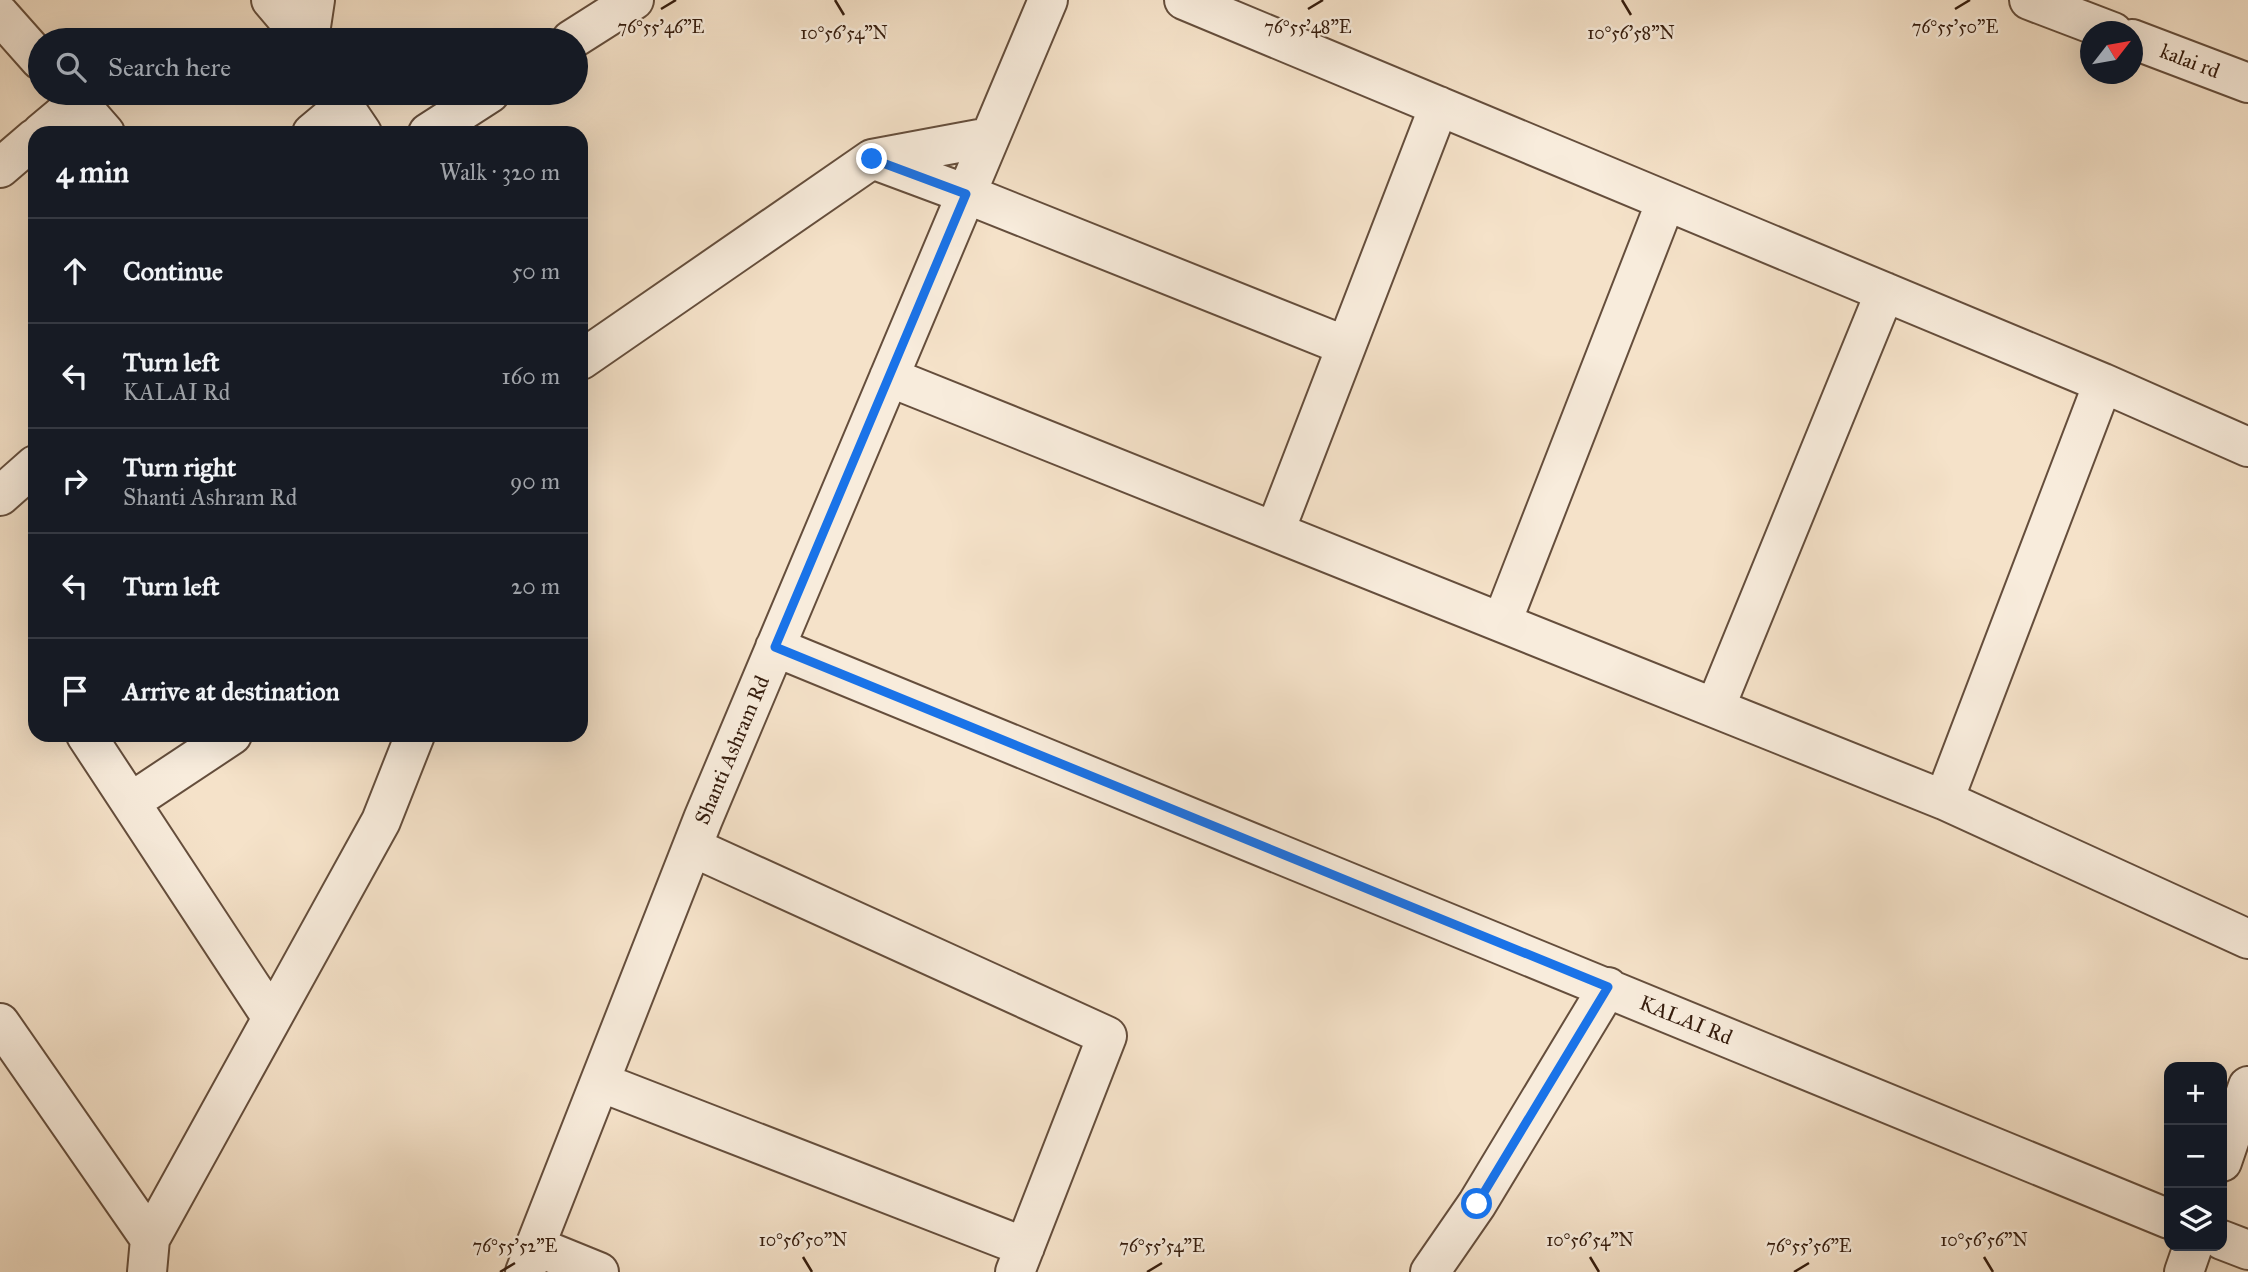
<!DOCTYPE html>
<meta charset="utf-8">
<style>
:root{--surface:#171b24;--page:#20242c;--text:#f1f3f6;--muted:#9ea1a6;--line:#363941}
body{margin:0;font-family:"IM FELL Great Primer",serif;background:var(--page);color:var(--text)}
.controls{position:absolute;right:21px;bottom:21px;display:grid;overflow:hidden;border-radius:14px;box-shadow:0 7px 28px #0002}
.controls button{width:63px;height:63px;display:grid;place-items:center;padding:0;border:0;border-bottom:2px solid var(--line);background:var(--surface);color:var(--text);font:35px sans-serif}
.compass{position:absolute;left:2080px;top:21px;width:63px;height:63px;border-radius:50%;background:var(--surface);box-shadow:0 7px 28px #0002;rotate:59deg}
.stop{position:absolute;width:21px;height:21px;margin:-16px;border:5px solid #1a73e8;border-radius:50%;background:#fff}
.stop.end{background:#1a73e8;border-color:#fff;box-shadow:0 2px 7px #0008}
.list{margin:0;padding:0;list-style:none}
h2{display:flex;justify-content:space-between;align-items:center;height:91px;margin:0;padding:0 28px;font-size:30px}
h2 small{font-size:23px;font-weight:400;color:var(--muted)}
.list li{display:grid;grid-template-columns:46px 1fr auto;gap:21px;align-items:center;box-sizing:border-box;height:105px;padding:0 28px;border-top:2px solid var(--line)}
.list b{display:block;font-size:26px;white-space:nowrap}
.list p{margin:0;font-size:23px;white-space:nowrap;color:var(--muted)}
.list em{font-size:23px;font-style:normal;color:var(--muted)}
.icon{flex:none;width:38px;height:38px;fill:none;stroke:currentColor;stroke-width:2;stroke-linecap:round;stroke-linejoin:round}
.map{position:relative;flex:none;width:2248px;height:1272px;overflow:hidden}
.search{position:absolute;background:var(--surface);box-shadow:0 7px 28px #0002;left:28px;top:28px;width:560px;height:77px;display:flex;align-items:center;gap:18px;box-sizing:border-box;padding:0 24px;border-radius:38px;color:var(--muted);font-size:26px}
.panel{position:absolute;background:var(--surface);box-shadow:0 7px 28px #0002;left:28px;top:126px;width:560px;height:616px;border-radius:21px}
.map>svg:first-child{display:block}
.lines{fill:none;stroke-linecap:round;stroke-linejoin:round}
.minor-casing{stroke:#654e3c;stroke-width:42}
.minor{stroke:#f8ecdc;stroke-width:38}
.route{stroke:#1a73e8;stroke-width:9}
.ticks{fill:none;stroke:#351c0d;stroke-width:2.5}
.labels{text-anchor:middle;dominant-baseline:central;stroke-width:5;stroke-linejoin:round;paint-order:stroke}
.street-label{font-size:21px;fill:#351c0d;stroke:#f8ecdc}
.ticks-label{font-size:18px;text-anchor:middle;fill:#351c0d;stroke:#f8ecdc;stroke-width:5;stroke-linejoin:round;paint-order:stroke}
</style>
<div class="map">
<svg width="2248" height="1272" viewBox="0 0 2248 1272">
<rect width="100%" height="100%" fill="#f5e2c9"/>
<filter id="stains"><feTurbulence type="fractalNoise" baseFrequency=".00286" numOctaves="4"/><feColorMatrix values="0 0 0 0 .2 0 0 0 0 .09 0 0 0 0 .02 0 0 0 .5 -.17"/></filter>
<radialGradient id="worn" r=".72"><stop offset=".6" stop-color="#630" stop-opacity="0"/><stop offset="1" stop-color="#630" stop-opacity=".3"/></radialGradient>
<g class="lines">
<g class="minor-casing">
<path id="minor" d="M271 0 305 40
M2029 0 2113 32
M0 15 40 60
M2132 39 2248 83
M309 40 315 0
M571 40 634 0
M335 93 362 133
M41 133 78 102 105 133
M312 133 343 107
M428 133 490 93
M872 159 966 194 1346 346
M0 168 35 138
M581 360 872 159 990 137
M889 377 1944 800 2103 383 1184 0
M2103 383 2248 447
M0 496 35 465
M1275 531 1439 106
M1502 622 1666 201
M775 647 2169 1219
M1715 708 1885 292
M86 735 272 1018
M1944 800 2248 939
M131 802 232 735
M692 847 1107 1036 1015 1272
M0 1023 150 1239
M600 1082 1025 1247
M2222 1162 2248 1086
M2222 1240 2248 1250
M535 1246 599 1272
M147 1272 150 1239 381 821 415 735
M525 1272 703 819 1048 0
M1430 1272 1477 1204 1608 987
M2184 1272 2193 1246"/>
</g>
<use href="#minor" class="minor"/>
</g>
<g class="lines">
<path class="route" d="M872 159 966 194 775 647 1608 987 1477 1204"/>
</g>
<path class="ticks" d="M835 0 844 15M1622 0 1631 15M661 9 676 0M1308 9 1323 0M1955 9 1970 0M803 1257 812 1272M1590 1257 1599 1272M1984 1257 1993 1272M500 1272 515 1263M1147 1272 1162 1263M1794 1272 1809 1263"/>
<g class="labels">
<g class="street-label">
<text transform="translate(2190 61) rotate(21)">kalai rd</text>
<text transform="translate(732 750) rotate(-67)">Shanti Ashram Rd</text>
<text transform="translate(1686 1020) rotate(22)">KALAI Rd</text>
</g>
</g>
<g class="ticks-label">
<text x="661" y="33">76°55'46"E</text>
<text x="1308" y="33">76°55'48"E</text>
<text x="1955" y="33">76°55'50"E</text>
<text x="844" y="39">10°56'54"N</text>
<text x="1631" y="39">10°56'58"N</text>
<text x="803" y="1246">10°56'50"N</text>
<text x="1590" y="1246">10°56'54"N</text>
<text x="1984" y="1246">10°56'56"N</text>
<text x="515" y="1252">76°55'52"E</text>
<text x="1162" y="1252">76°55'54"E</text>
<text x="1809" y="1252">76°55'56"E</text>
</g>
<rect width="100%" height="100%" filter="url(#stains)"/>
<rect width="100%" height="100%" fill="url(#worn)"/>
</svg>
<div class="controls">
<button>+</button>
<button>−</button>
<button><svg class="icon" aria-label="layers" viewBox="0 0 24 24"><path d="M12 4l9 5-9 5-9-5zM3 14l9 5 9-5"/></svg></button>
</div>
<svg class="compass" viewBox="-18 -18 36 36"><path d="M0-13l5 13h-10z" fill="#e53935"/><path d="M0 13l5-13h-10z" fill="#9ea1a6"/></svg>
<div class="stop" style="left:1477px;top:1204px"></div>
<div class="stop end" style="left:872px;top:159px"></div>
<div class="search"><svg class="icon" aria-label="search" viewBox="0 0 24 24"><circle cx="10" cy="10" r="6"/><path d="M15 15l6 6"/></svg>Search here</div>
<section class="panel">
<h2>4 min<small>Walk · 320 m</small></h2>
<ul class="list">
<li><svg class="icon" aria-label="ahead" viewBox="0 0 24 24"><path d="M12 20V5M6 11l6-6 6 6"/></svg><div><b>Continue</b></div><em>50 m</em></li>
<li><svg class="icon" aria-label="left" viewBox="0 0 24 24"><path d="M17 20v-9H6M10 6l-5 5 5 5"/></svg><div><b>Turn left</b><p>KALAI Rd</p></div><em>160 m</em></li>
<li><svg class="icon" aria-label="right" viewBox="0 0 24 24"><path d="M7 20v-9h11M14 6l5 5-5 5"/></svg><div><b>Turn right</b><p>Shanti Ashram Rd</p></div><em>90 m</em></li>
<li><svg class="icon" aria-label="left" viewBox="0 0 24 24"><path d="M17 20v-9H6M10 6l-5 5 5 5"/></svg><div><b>Turn left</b></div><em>20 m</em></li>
<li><svg class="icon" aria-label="arrive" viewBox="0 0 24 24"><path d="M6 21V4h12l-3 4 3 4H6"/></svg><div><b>Arrive at destination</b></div></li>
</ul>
</section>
</div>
